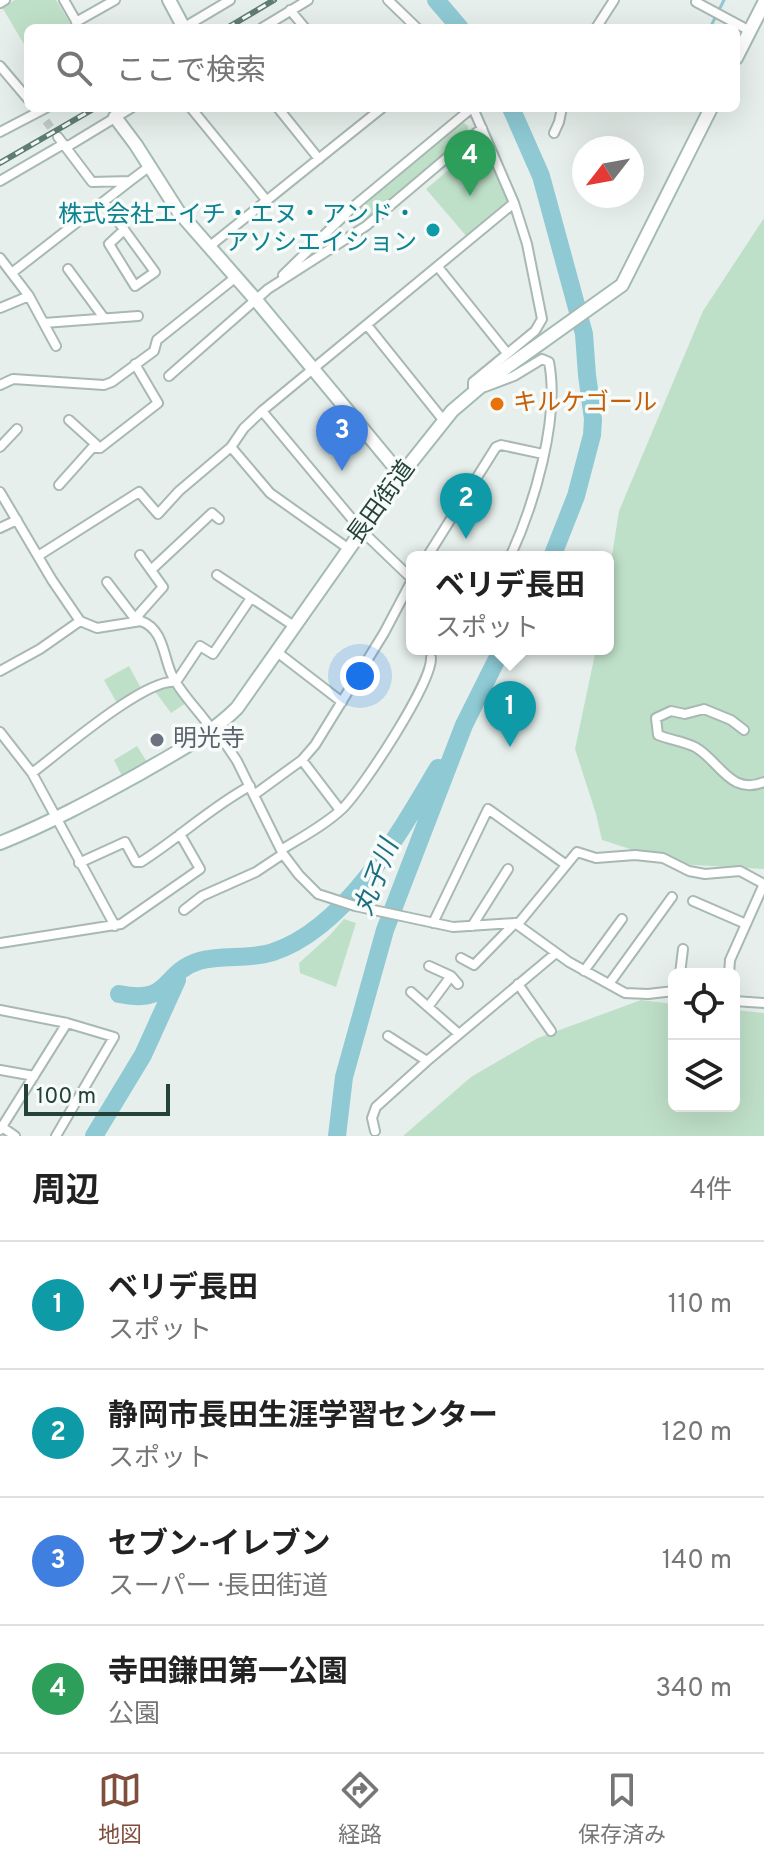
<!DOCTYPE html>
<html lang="ja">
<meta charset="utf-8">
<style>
:root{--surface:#fff;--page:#f2f2f2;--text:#222;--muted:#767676;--line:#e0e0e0;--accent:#804e3d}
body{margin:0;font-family:Overpass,"Noto Sans JP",sans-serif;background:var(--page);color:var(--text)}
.controls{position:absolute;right:24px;bottom:24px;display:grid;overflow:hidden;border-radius:12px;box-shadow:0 8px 32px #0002}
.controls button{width:72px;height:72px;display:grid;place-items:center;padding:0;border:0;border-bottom:2px solid var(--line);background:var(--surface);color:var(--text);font:40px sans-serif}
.compass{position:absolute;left:572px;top:136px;width:72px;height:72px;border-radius:50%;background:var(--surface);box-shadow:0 8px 32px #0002;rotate:239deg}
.scale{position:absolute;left:24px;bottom:20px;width:146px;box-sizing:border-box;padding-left:8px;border:4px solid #24423a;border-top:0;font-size:22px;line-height:28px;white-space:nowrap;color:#24423a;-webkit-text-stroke:6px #f7fbf9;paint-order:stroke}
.you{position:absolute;left:360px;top:676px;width:28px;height:28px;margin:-20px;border:6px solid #fff;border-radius:50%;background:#1a73e8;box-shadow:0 0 0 12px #1a73e833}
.badge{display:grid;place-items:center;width:52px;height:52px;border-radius:50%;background:var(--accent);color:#fff;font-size:26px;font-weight:700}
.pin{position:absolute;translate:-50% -66px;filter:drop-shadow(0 2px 4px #0008)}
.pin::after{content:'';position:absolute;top:42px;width:28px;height:24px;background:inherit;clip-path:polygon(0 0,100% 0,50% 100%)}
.popup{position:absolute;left:406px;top:551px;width:208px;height:104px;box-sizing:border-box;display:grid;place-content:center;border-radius:12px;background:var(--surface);filter:drop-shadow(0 2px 6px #0005);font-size:26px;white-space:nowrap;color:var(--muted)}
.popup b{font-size:30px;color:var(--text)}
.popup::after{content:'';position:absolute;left:50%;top:100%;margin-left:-16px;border:16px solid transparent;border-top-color:var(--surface)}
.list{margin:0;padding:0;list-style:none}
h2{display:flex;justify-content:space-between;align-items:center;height:104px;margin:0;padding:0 32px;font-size:34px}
h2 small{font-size:26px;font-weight:400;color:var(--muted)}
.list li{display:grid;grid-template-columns:52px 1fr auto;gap:24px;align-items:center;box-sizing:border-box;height:128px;padding:0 32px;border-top:2px solid var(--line)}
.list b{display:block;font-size:30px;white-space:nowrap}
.list p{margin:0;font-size:26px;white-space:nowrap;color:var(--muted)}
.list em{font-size:26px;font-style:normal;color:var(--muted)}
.icon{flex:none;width:44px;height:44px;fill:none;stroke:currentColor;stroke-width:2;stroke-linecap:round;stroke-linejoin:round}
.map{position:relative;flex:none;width:764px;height:1136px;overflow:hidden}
.search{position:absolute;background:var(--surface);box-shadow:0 8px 32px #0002;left:24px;right:24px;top:24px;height:88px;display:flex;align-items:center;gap:20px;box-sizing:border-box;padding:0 28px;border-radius:12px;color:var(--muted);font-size:30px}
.sheet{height:616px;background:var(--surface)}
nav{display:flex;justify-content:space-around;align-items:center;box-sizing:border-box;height:112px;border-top:2px solid var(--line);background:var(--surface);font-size:22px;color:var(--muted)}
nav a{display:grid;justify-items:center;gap:4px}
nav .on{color:var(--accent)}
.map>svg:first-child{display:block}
.green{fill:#bfe0c8}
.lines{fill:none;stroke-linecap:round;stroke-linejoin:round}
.stream{stroke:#8ec9d4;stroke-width:3}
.river{stroke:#8ec9d4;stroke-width:18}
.street-tunnel{stroke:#bfccc8;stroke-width:8;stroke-dasharray:8 4;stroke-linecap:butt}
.street-casing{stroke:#a8b8b2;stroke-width:12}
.secondary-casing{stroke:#a4bbb3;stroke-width:16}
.street{stroke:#fff;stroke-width:8}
.secondary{stroke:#fff;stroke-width:12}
.rail-casing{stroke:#5f7d75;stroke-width:6}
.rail{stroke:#f7fbf9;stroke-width:3;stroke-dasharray:9;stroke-linecap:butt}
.culture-dot{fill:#0f9aa8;stroke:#f7fbf9;stroke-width:3}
.food-dot{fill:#e8710a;stroke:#f7fbf9;stroke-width:3}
.worship-dot{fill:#6b7280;stroke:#f7fbf9;stroke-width:3}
.labels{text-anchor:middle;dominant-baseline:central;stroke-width:7;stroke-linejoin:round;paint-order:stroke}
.culture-label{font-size:24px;fill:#0d838f;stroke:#f7fbf9;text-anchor:end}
.food-label{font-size:24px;fill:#c56008;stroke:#f7fbf9;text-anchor:start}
.street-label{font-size:24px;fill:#24423a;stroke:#f7fbf9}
.worship-label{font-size:24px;fill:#5b616d;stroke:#f7fbf9;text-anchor:start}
.water-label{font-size:26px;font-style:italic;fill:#1c6f80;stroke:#f7fbf9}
</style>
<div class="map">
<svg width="764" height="1136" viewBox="0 0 764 1136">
<rect width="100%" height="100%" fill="#e6efeb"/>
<path class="green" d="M15 0H56L73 28H28V51L2 7Z
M464 123 468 126V135L368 220H358L355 211 358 207 456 126Z
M483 141 509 204 468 238 426 189Z
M764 218V869L677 864 602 840 596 814 575 749 596 649H608V581L619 511 703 311Z
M129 666 142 690 118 705 104 680Z
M172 684 186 703 171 713 154 690Z
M137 746 147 762 122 776 114 760Z
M344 919 356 923 336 987 300 973 299 963 329 936Z
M641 1000 674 1004V1106H734V1010L764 1013V1136H403L471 1077 538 1038Z"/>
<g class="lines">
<path class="stream" d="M719 10 724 0
M710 28 716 16"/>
<path class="river" d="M436 0 460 28
M511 108 541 176 584 334 587 375 593 419 592 435 576 496 552 557
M119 994C172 1005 161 973 199 961 223 954 249 960 273 952 346 928 401 831 438 768
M94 1136 143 1055 177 980
M337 1136 344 1077 385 930 464 725 502 649"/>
<path class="street-tunnel" d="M46 121 58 137"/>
<g class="street-casing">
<path id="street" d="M64 0 80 28
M388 0 417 28
M696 2 750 31
M0 3 5 0
M290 10 305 28
M76 22 115 0
M183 28 230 0
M262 28 308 0
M596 28 614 0
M0 66 28 99
M191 108 267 201
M278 108 319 159
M473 108 514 203 527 244 542 319 535 331 473 382V391
M0 132 46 108
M554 133 559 122 562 108
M58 137 92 182 130 181 150 166
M0 181 60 146 70 145 131 108
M104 202 155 272 135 286 109 244 124 230
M210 246 382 108
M0 258 29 296 56 346
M438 267 507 353
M68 269 104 318
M13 272 130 181
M283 275 354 206 472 108
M0 308 29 296
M44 323 138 316
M367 325 444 421
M169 376 268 289 366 226 482 128
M0 385 13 379 104 385 112 382 154 351 157 340 236 277
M485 387 514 376 542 359 549 362C560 419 534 505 510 557
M69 420 100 448
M0 447 17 429
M231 447 244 428 262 411
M59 485 92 448H100L158 403 135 364
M0 492 52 580 80 621 97 628 141 621C163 629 163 654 171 673 180 694 200 711 212 730
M0 528 17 520
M38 556 139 492 158 514 179 491 231 447 270 493 349 549
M427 557 496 447 501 445 543 454
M151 570 212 513 219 519
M217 575 294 626
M412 579 362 531 262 411 514 203
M107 582 136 620
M138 620 139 614 163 587 140 555
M277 652 342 702
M0 671 40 649 80 621
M215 728 237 761 283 854 299 875 318 894 355 906 453 927 515 923 569 962 625 993 648 994 674 991
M744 730 731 720 704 709 685 714 671 711 656 718 658 735C670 740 683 741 695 747 720 761 730 796 764 782
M0 732 32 773 115 926
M302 760 340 810
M32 773C59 753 146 677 176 682L200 646 213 654 251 598
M254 795 302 760 315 745 384 633 412 580
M281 850C302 837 325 825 343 808 363 788 432 683 431 658
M79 863 125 842 136 862H141C179 838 211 807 250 786
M693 901 746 924
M184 910 202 896 256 872 283 854
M433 923 488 809 565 864
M518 924 577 852 596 858 635 855 663 858 689 871 705 874 740 871 764 884
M472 926 508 869
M0 943 121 924 200 869 180 834
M461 958 474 965 515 923
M429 966 451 976 458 984
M584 971 622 919
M680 974 683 949
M729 974 730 960 764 884
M518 984 551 1031
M609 984 672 897
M411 992 459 1034
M734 1001 764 1003
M428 1007 451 976
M0 1010 67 1023 114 1037 56 1136
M388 1036 427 1061
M0 1070 34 1076
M2 1127 15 1136
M0 1130 67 1023
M375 1131 372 1118 376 1107 427 1061 556 953"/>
</g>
<g class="secondary-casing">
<path id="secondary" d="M169 0 184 28
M736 58 764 3
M115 117 136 145 178 211 256 300 401 475
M0 843C50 823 92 800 139 774 173 754 209 736 237 708L401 475 452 411 486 382 622 285 711 108"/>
</g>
<use href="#street" class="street"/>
<use href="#secondary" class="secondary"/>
<g class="rail-casing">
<path id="rail" d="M227 28 274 0
M0 163 95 108"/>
</g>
<use href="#rail" class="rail"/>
</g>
<circle class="culture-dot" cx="433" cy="230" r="8"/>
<circle class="food-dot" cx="497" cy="404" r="8"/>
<circle class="worship-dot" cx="157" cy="740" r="8"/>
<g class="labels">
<g class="culture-label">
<text x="417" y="216">株式会社エイチ・エヌ・アンド・<tspan x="417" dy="28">アソシエイション</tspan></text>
</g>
<g class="food-label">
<text x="513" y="404">キルケゴール</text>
</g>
<g class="street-label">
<text transform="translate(382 503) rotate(-54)">長田街道</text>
</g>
<g class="worship-label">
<text x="173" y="740">明光寺</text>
</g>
<g class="water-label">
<text transform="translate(378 878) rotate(-69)">丸子川</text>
</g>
</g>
</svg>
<div class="controls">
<button><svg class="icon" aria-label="locate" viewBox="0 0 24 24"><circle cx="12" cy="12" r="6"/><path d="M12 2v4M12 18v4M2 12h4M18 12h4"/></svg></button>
<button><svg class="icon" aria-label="layers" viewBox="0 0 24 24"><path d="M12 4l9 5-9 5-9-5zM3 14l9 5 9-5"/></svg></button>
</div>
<svg class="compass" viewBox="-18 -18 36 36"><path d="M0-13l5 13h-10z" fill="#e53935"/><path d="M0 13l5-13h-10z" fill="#767676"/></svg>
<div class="scale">100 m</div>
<div class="you"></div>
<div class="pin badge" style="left:510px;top:747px;background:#0f9aa8">1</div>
<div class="popup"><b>ベリデ長田</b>スポット</div>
<div class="pin badge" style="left:466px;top:539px;background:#0f9aa8">2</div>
<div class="pin badge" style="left:342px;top:471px;background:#3f7fe0">3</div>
<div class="pin badge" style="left:470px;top:196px;background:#2e9e5b">4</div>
<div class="search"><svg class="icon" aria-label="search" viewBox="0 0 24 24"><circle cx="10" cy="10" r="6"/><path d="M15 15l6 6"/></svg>ここで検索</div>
</div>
<section class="sheet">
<h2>周辺<small>4件</small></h2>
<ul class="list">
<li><span class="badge" style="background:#0f9aa8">1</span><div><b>ベリデ長田</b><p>スポット</p></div><em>110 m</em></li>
<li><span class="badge" style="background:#0f9aa8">2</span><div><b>静岡市長田生涯学習センター</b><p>スポット</p></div><em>120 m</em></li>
<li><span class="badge" style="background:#3f7fe0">3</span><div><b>セブン-イレブン</b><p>スーパー · 長田街道</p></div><em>140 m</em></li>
<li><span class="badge" style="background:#2e9e5b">4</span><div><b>寺田鎌田第一公園</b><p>公園</p></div><em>340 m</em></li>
</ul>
</section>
<nav>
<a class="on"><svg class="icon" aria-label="map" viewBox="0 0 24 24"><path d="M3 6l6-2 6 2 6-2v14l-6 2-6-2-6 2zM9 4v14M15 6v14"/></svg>地図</a>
<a><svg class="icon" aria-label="directions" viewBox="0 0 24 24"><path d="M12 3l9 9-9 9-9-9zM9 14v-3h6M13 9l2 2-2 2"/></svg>経路</a>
<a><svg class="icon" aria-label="saved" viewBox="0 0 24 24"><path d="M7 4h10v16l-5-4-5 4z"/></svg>保存済み</a>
</nav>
